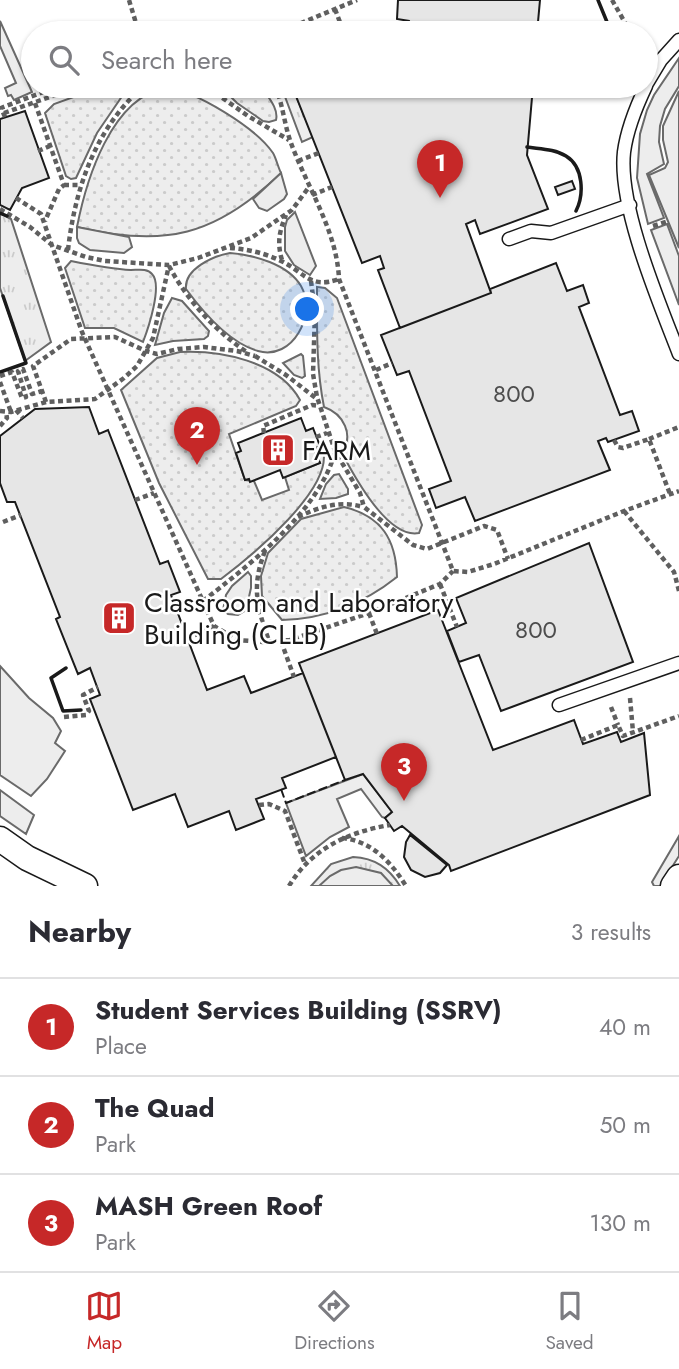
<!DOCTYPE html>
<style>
:root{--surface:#fff;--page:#f2f2f3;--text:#2b2b33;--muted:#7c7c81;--line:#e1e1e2;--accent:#c62828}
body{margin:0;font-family:Jost,sans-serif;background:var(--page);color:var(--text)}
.you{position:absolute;left:308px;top:310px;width:24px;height:24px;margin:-18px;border:5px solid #fff;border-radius:50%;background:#1a73e8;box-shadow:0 0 0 10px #1a73e833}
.badge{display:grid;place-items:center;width:46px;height:46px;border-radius:50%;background:var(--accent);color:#fff;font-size:23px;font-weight:700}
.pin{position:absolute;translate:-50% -58px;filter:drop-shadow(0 2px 4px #0008)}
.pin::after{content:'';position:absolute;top:37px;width:24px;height:21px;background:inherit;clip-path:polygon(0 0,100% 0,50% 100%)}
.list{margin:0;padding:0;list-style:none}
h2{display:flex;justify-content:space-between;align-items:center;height:91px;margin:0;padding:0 28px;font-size:30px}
h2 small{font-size:23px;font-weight:400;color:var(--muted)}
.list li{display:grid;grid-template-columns:46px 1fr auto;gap:21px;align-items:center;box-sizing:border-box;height:98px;padding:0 28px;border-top:2px solid var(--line)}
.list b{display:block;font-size:26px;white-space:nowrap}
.list p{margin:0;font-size:23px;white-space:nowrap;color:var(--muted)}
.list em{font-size:23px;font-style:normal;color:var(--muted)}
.icon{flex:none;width:38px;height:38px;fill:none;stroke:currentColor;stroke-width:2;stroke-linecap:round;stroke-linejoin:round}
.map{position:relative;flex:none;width:679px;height:886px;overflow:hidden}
.search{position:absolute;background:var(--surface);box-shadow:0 2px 5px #0004;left:21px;right:21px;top:21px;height:77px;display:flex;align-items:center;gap:18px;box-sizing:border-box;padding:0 24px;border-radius:38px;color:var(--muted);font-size:26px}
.sheet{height:385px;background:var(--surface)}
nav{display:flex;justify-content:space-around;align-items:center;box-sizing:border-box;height:98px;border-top:2px solid var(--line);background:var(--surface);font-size:19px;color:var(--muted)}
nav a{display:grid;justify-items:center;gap:4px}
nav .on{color:var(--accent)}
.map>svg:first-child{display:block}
.grass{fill:url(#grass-tufts);stroke:#6a6a6a;stroke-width:2}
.park{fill:url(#park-dots);stroke:#6a6a6a;stroke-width:2}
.built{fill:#ededed;stroke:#6a6a6a;stroke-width:2}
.building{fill:#e6e6e6;stroke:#1a1a1a;stroke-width:2}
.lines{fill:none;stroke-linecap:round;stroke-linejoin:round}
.lane-casing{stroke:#1a1a1a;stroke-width:15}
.street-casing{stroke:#1a1a1a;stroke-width:27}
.path{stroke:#5f5f5f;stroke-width:4.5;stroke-dasharray:5 3.5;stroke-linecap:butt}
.lane{stroke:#fff;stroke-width:12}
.street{stroke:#fff;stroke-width:24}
.fence{stroke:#1a1a1a;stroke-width:2;stroke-dasharray:9 3.5;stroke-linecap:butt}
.wall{stroke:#1a1a1a;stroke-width:3.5}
.labels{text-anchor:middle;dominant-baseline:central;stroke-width:5;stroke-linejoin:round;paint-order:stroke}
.number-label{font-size:24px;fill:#4d4d4d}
.poi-label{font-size:28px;fill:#1a1a1a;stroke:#fff;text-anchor:start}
</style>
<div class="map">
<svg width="679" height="886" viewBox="0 0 679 886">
<defs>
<pattern id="grass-tufts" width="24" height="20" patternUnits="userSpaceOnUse" patternTransform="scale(1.75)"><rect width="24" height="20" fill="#ededed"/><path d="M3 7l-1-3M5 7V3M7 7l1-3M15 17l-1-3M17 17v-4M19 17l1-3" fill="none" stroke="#cbcbcb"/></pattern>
<pattern id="park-dots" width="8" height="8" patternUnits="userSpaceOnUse" patternTransform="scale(1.75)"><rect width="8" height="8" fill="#ededed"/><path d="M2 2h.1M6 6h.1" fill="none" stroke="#cbcbcb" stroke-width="1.8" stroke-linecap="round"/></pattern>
</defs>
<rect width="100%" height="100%" fill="#fff"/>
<path class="grass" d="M281 86H292L313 137 302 142Z
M0 213 11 219 51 342 25 361 0 288Z
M353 857C375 858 389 868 400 886H311L331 864Z"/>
<path class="park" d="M104 86H129L97 133 76 178 71 179 66 176 45 113 54 104Z
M231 86H261C267 96 279 108 276 120L269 122 263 121 237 103 231 97Z
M166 88C195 90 256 128 273 153 276 158 278 167 281 173 216 236 164 248 77 227 86 181 111 97 166 88Z
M230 253C254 255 288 264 301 286 317 314 293 361 258 351 229 343 203 312 186 289 184 269 213 256 230 253Z
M71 261C91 265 111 269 131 270 138 270 147 268 152 274 163 285 148 329 143 342L114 328H85L65 268Z
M317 287 325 288 337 298 419 517 422 525 419 533C388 539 354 476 342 453 354 435 344 414 324 407 316 367 317 328 317 287Z
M172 298 182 301 209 331 208 336 204 339 173 341 155 345 164 313Z
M180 352C220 350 279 361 300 400L296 406 229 434 245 480 254 481 262 500 289 490 285 477 320 463 314 449 322 447C338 486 249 558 221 579H208L159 483 121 390 157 358Z
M301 354 303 356 305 376 302 378 294 375 283 363Z
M339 474 348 489V494L336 498 320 499 326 484 334 475Z
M344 507C382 516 396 540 397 577 363 604 325 619 282 620L262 596 261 576 268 553 301 519Z"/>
<path class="built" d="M0 21 32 92 14 100 11 95 8 96 5 88 16 83 0 46Z
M679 58V86L665 109 660 126 659 142 664 164 647 174 664 218 648 224 637 178 640 134 647 110 654 95Z
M679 91V248L649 175 665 168 668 162 663 140V126Z
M281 173 287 194 284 199 267 211 259 208 253 199Z
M295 212 316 266 310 275 294 265 285 251V227L287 220Z
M667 224 679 256V305L651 230Z
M77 227 129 237 132 247 124 253 90 250 79 243 77 238Z
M248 572 251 576V588L246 610 238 615 228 614 223 610 226 595 232 586Z
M0 666 29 698 53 718 61 731 55 743 65 751 47 779 31 796 0 775Z
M363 774 392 812 385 818 382 817 361 789 337 799 349 827 330 837 306 856 286 803Z
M0 790 34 815 26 834 0 816Z
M679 836V856L660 886H654L652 882Z
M356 867 381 873 393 886H319L330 876 341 870Z"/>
<path class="building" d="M398 0H540L537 33H410L414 32 409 21 397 19Z
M292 86H533L527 155 548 209 480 234 475 220 466 224 491 293 400 328 378 270 384 268 380 256 362 263Z
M25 111 49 178 22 188 10 210 0 205V119Z
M572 181 575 189 558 195 555 187Z
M556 263 567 291 583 285 589 303 579 307 620 415 632 411 639 431 608 442 606 438 598 441 610 470 475 521 465 497 436 508 429 489 451 481 409 371 397 375 381 335 491 293 490 289Z
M89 407 99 434 108 430 160 564 168 561 180 592 171 595 207 690 244 676 251 693 303 673 336 757 282 778 286 788 256 799 264 819 236 830 229 811 188 827 175 794 133 810 90 699 100 695 90 668 78 674 56 619 60 617 15 502H7L0 483V436L35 409Z
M301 418 306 431 313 428 320 446 314 449 320 463 283 478 280 470 250 482 249 479 245 480 236 453 241 451 238 443Z
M589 543 633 662 501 711 479 655 459 662 447 631 466 623 456 598Z
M438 610 493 750 574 720 583 744 617 732 621 742 644 733 650 795 451 871 449 865 402 826 394 831 385 818 392 812 363 774 345 780 299 663Z
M410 835 447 865 440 873 425 877 411 870 404 857 406 842Z"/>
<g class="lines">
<g class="lane-casing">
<path id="lane" d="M646 85 661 60 679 40
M646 86C636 107 627 129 624 152 618 206 659 302 679 354
M509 239 531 231 551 233 630 205
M559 705 679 663"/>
</g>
<g class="street-casing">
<path id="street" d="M0 839 27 858 85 886
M673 886 679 877"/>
</g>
<path class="path" d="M129 0 139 33
M612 0 631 33
M335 9 344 33
M277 33 357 0
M191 86 214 92 248 116 289 140
M275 86C283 104 284 124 291 143 307 187 337 231 339 279L453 571 468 572 494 564 624 511 679 491
M35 103 64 185 59 189 45 221
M4 113 81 86
M5 117 1 108 54 88 59 93
M38 151 50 146
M298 161 319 153
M64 185H80
M312 195 332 187
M16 198 41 214 82 332 214 626 238 640 263 642 290 640 369 613 440 584 453 571
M0 209 30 227 52 245 86 257 105 261 169 265 198 258 251 238 292 210 309 187
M653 226 669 221
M230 248C247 249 264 253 279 260 304 271 309 290 339 279
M68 250C75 188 96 127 144 86
M282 260C277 243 279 232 286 215
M169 266C187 300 215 331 247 352
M311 281 315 312 313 374 317 397 335 451 360 493 364 507 413 545 427 549 484 526 497 530 508 559
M255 356 286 375 317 399
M376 370 392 363
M0 376 12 372 22 398 26 397 18 371 23 369 32 394 42 391
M0 382 11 412
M46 402 33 366 71 339 115 337 146 351 157 354 178 349 204 347 237 351 255 356
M16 410 23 418
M0 411 11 412 46 402 95 399 124 378 137 366 153 338 169 265
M0 426 7 418 6 412
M264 433 263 426 312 405 319 406
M316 437 327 433
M649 439 679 427
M614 440 618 447 623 448 649 439 670 494
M135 500 154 493
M624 511 674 572 679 591
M298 517C319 507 340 500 363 507
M3 522 21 515
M265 551C251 587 257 607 269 641
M440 584 457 627
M203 601C249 565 319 512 335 452
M369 613 377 634
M187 639 214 626
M281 641 294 677
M630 698 633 732
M611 707 618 725
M64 717 86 715 89 711 83 695 98 687
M581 740 618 725 623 736 679 716
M259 805 269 804 285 811 305 864
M342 838C372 841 391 862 406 886
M289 886C311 849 348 832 390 825"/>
<use href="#lane" class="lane"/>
<use href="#street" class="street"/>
<path class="fence" d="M281 789 286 803 345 780"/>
<path class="wall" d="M598 0 607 22V33
M527 147C540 149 555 149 566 156 584 167 584 195 576 211
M0 213 7 216
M0 372 26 363 3 296
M66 668 51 678 63 711 81 710"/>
</g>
<defs>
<g id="building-square" transform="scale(1.75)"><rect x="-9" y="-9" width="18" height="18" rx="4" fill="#c62828" stroke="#fff"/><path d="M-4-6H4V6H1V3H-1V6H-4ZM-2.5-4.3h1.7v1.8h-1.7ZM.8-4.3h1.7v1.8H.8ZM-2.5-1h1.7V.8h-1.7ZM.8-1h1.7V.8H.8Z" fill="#fff"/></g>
</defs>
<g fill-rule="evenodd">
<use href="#building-square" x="278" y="450"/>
<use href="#building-square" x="119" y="618"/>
</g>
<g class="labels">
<g class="number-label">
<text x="514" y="393">800</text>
<text x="536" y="629">800</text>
</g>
<g class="poi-label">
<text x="302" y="450">FARM</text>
<text x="144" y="602">Classroom and Laboratory<tspan x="144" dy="32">Building (CLLB)</tspan></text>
</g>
</g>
</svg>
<div class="you"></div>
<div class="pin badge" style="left:440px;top:198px">1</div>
<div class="pin badge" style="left:197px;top:465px">2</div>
<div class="pin badge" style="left:404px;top:801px">3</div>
<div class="search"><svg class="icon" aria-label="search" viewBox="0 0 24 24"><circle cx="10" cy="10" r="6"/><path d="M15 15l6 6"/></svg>Search here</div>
</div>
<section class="sheet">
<h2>Nearby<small>3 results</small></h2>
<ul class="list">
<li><span class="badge">1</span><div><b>Student Services Building (SSRV)</b><p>Place</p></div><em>40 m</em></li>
<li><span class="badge">2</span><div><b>The Quad</b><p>Park</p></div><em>50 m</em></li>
<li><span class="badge">3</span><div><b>MASH Green Roof</b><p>Park</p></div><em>130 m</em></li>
</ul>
</section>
<nav>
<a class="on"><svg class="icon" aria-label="map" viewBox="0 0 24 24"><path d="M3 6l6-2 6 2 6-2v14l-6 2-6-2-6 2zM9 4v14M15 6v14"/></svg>Map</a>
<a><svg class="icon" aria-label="directions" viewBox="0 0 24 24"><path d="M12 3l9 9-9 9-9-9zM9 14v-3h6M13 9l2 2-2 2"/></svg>Directions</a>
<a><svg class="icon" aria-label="saved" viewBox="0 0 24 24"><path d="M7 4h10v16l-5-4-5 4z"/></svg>Saved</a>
</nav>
